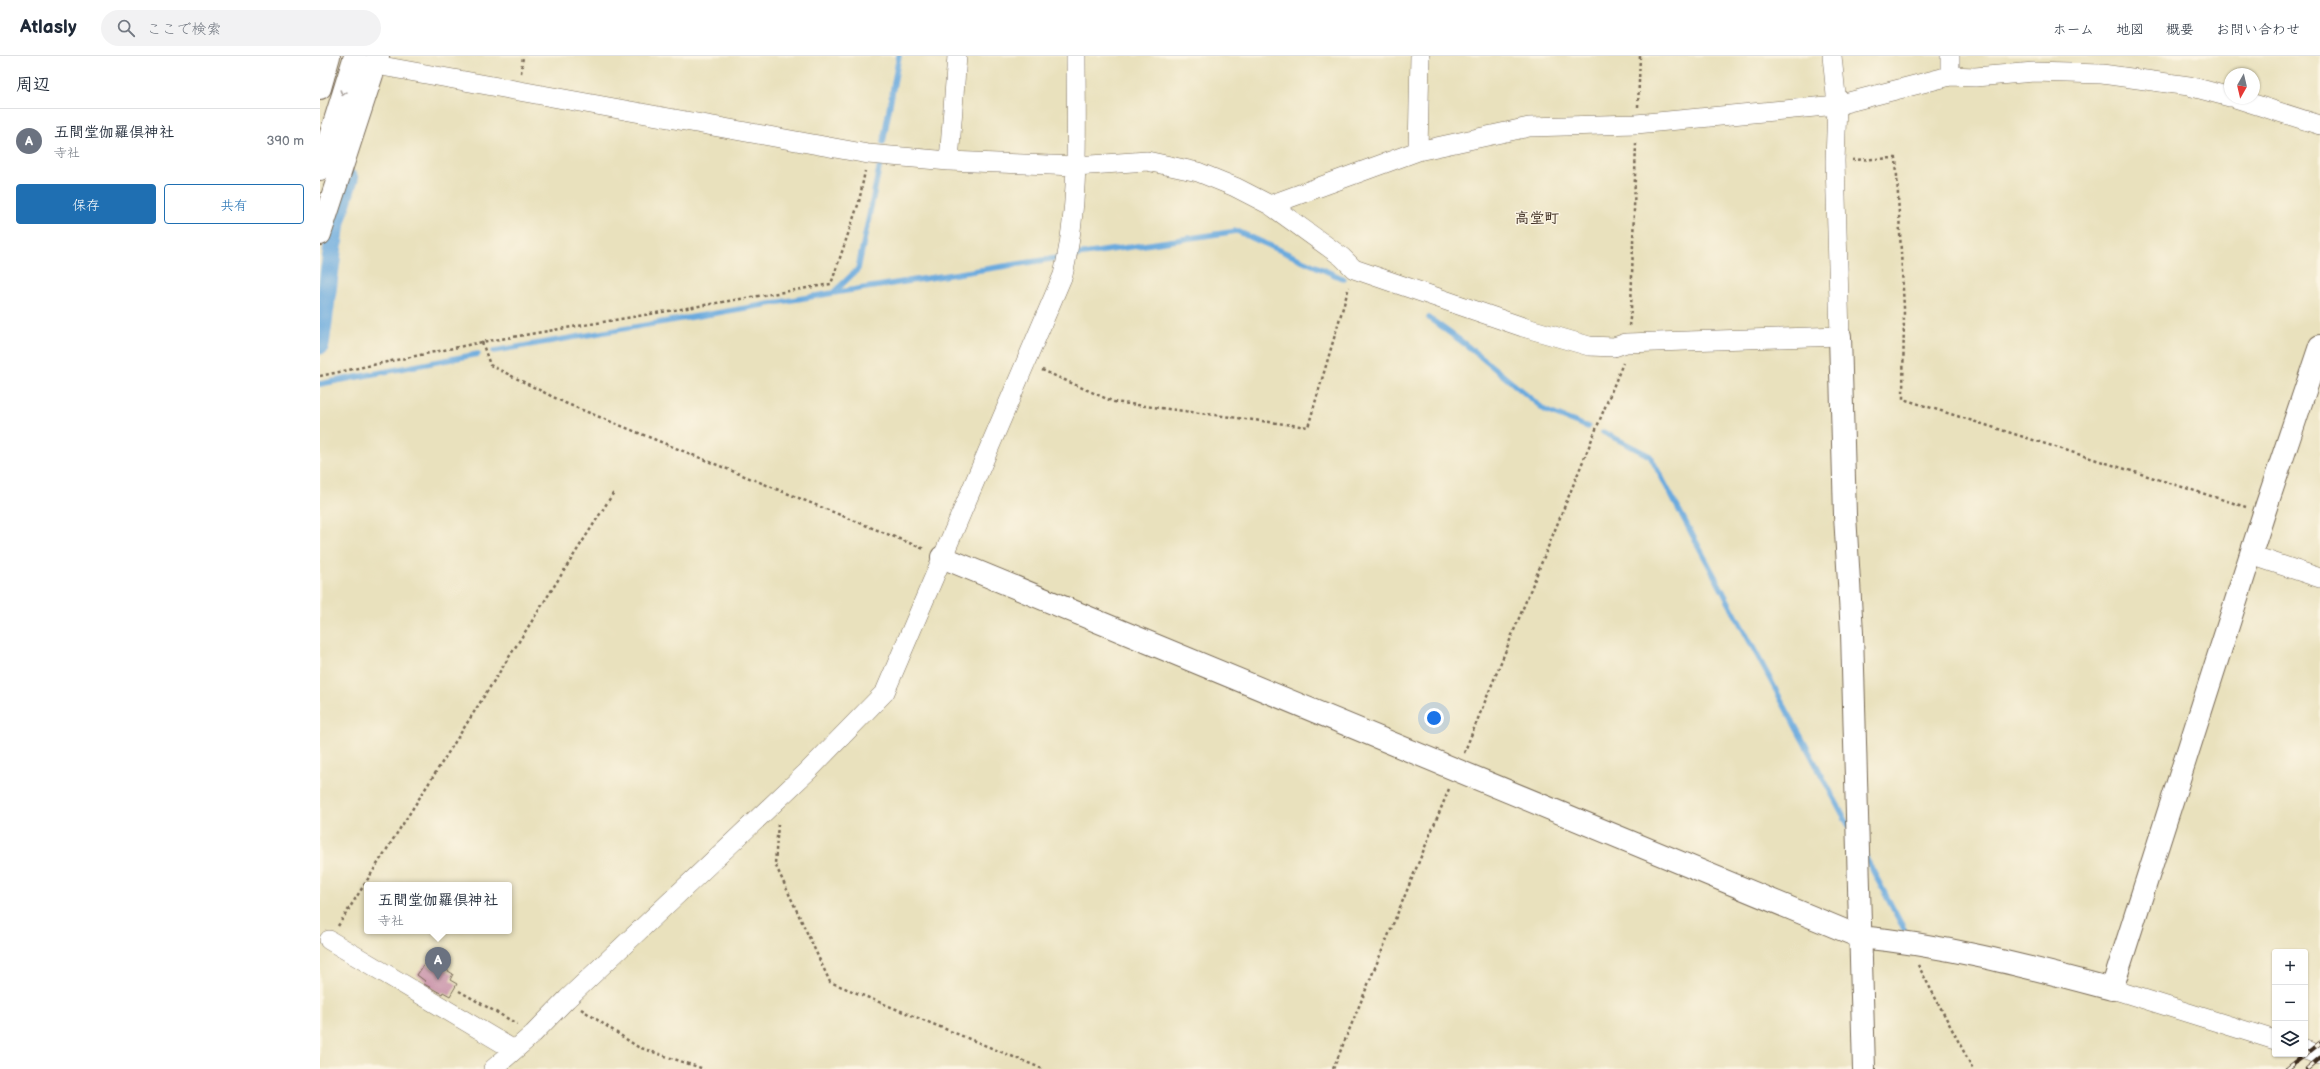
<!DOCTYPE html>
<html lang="ja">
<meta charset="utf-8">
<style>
:root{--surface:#fff;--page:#f2f2f3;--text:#1f2937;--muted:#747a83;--line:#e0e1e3;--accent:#1f6fb2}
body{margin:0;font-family:"Balsamiq Sans","Klee One",sans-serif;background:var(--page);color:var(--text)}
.controls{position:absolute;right:12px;bottom:12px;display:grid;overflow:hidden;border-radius:4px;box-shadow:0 1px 3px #0004}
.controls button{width:36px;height:36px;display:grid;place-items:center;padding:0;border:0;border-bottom:1px solid var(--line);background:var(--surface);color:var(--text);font:20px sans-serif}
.compass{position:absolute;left:1904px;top:12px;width:36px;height:36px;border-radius:50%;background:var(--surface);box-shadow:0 1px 3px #0004;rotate:188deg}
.you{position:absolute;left:1114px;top:662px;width:14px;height:14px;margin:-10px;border:3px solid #fff;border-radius:50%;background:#1a73e8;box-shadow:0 0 0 6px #1a73e833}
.badge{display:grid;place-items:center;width:26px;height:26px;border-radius:50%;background:var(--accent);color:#fff;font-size:13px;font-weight:700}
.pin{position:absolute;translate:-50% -33px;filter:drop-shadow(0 1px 2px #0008)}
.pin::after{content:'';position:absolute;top:21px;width:14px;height:12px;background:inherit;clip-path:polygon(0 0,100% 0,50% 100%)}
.popup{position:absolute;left:44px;top:826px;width:148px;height:52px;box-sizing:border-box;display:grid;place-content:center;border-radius:4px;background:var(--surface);filter:drop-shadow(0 1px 3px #0005);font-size:13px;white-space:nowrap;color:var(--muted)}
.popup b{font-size:15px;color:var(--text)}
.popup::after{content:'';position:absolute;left:50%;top:100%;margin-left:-8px;border:8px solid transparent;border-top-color:var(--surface)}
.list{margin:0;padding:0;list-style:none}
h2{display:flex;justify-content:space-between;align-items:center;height:52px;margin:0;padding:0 16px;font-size:17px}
h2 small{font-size:13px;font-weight:400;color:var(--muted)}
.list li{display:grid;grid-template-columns:26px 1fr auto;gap:12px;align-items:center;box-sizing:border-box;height:64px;padding:0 16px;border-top:1px solid var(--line)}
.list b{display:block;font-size:15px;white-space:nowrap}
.list p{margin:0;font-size:13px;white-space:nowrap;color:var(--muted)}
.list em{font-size:13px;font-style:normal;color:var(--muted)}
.actions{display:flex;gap:8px;padding:12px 16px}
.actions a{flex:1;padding:9px 0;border:1px solid var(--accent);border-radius:4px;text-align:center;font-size:14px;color:var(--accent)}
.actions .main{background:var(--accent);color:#fff}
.icon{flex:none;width:22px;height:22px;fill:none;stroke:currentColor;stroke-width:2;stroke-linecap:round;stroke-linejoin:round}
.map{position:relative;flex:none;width:2000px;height:1013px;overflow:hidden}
header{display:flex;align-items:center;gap:24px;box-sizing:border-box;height:56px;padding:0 20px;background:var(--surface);border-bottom:1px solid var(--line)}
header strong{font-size:19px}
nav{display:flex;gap:22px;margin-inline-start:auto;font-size:14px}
.search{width:280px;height:36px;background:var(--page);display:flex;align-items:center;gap:10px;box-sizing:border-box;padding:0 14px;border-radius:22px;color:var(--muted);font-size:15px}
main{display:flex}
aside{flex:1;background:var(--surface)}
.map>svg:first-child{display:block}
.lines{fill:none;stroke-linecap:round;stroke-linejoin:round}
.stream{stroke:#6baade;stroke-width:5.5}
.canal{stroke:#6baade;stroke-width:19}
.building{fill:#cc99ad}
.minor-casing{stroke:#786a56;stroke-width:20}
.tertiary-casing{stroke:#786a56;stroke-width:24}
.trunk-casing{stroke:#786a56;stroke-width:24}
.path{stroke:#786a56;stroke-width:2.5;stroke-dasharray:3 3;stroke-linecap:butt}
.minor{stroke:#fff;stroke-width:19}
.tertiary{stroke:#fff;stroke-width:22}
.trunk{stroke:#fff;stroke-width:22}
.rail-casing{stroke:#3b2a1e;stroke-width:4.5}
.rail{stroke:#fcf5e5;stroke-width:3;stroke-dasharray:9;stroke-linecap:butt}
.oneway{stroke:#a79f9a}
.labels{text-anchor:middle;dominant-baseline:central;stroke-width:3;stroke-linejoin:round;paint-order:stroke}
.quarter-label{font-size:15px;font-weight:bold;fill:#3b2a1e;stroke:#fcf5e5}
</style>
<header>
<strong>Atlasly</strong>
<div class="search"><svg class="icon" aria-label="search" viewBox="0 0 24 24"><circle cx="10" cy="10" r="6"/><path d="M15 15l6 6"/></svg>ここで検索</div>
<nav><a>ホーム</a><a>地図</a><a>概要</a><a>お問い合わせ</a></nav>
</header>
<main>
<aside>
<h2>周辺<small></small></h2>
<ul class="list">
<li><span class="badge" style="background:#6b7280">A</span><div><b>五間堂伽羅倶神社</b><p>寺社</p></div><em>390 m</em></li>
</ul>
<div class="actions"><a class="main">保存</a><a>共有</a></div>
</aside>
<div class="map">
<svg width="2000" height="1013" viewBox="0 0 2000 1013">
<rect width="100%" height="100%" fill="#fcf5e5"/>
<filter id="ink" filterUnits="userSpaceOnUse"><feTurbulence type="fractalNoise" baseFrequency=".025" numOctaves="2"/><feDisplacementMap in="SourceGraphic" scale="8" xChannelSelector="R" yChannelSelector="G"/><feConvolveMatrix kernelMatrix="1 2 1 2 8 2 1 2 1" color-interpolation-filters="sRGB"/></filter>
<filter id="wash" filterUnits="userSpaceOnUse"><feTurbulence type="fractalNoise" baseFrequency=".012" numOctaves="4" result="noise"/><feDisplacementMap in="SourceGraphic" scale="16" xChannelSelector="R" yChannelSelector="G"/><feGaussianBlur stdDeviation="0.9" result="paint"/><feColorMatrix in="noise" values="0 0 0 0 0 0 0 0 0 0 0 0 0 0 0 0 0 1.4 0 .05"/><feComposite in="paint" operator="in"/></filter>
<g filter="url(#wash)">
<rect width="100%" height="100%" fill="#e9e1bd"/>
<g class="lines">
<path class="stream" d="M563 86 579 0
M757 199 917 175 1024 223
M513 237 737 202
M1109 262 1145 288 1226 355 1268 371
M174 295 513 237 538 213 560 108
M0 328 158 298
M1283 376 1330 400 1529 770
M1546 802 1584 873"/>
<path class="canal" d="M0 289 16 166 29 123"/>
</g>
<g id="blocks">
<path class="building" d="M105 907 114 913 117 908 133 918 130 924 137 928 130 940 123 936 122 938 104 928 105 925 97 919Z"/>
</g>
</g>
<g filter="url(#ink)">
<use href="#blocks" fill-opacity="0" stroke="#786a56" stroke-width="1"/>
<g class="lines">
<g class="minor-casing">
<path id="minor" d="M1630 0V20
M45 9H56L548 98 629 105 756 110 827 105 878 116 915 131 950 149 1022 201 1034 213 1203 271 1269 290 1294 291 1306 287 1520 280 1515 105 1517 49 1512 0
M1915 42 2000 69
M1098 95 1100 0
M629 105 637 0
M950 149 1098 95 1209 71 1316 68 1517 49 1630 20 1655 21 1714 16 1782 18 1869 30 1910 41
M1931 499 2000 522
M9 884 194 994
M1792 933 1955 984
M1985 994 2000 999
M173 1013 213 978 247 943 489 714 565 636 743 219C760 148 756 72 756 0"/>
</g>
<g class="tertiary-casing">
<path id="tertiary" d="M1520 280 1525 459 1532 577 1544 1013
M622 501 1540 881C1627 889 1708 911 1792 933L1944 457 2000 290"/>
</g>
<g class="trunk-casing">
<path id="trunk" d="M0 32 9 0
M0 113 35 0
M0 178 58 0"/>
</g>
<path class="path" d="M201 17 203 0
M1318 51 1320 0
M1532 104 1576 102 1584 252 1583 343 1926 451
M1309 270 1311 254 1316 86
M162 286 170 309 245 347 604 493
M722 314 794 346 988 371 1029 231
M0 320 162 286 511 228 539 146 545 115
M1144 697 1303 307
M458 768 455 808 510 926 723 1013
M18 870 294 436
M1598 909 1653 1013
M139 935 197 968
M261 953 318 991 384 1013
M1013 1013 1129 733"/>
<use href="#minor" class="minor"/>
<use href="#tertiary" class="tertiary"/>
<use href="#trunk" class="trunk"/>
<g class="rail-casing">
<path id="rail" d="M1967 1013 2000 987
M1987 1013 2000 1002"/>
</g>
<use href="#rail" class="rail"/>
</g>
<defs><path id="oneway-chevron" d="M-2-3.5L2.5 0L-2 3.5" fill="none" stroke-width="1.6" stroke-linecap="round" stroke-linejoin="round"/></defs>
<use class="oneway" href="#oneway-chevron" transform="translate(23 37) rotate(107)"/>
</g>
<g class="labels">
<g class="quarter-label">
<text x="1217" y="162">高堂町</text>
</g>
</g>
</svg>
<div class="controls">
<button>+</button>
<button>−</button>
<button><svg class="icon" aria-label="layers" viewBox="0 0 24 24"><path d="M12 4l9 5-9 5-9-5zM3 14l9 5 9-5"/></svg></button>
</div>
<svg class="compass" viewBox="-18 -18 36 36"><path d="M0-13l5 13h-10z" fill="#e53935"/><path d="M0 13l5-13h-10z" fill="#747a83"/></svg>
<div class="you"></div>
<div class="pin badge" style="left:118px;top:924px;background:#6b7280">A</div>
<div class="popup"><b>五間堂伽羅倶神社</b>寺社</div>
</div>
</main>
